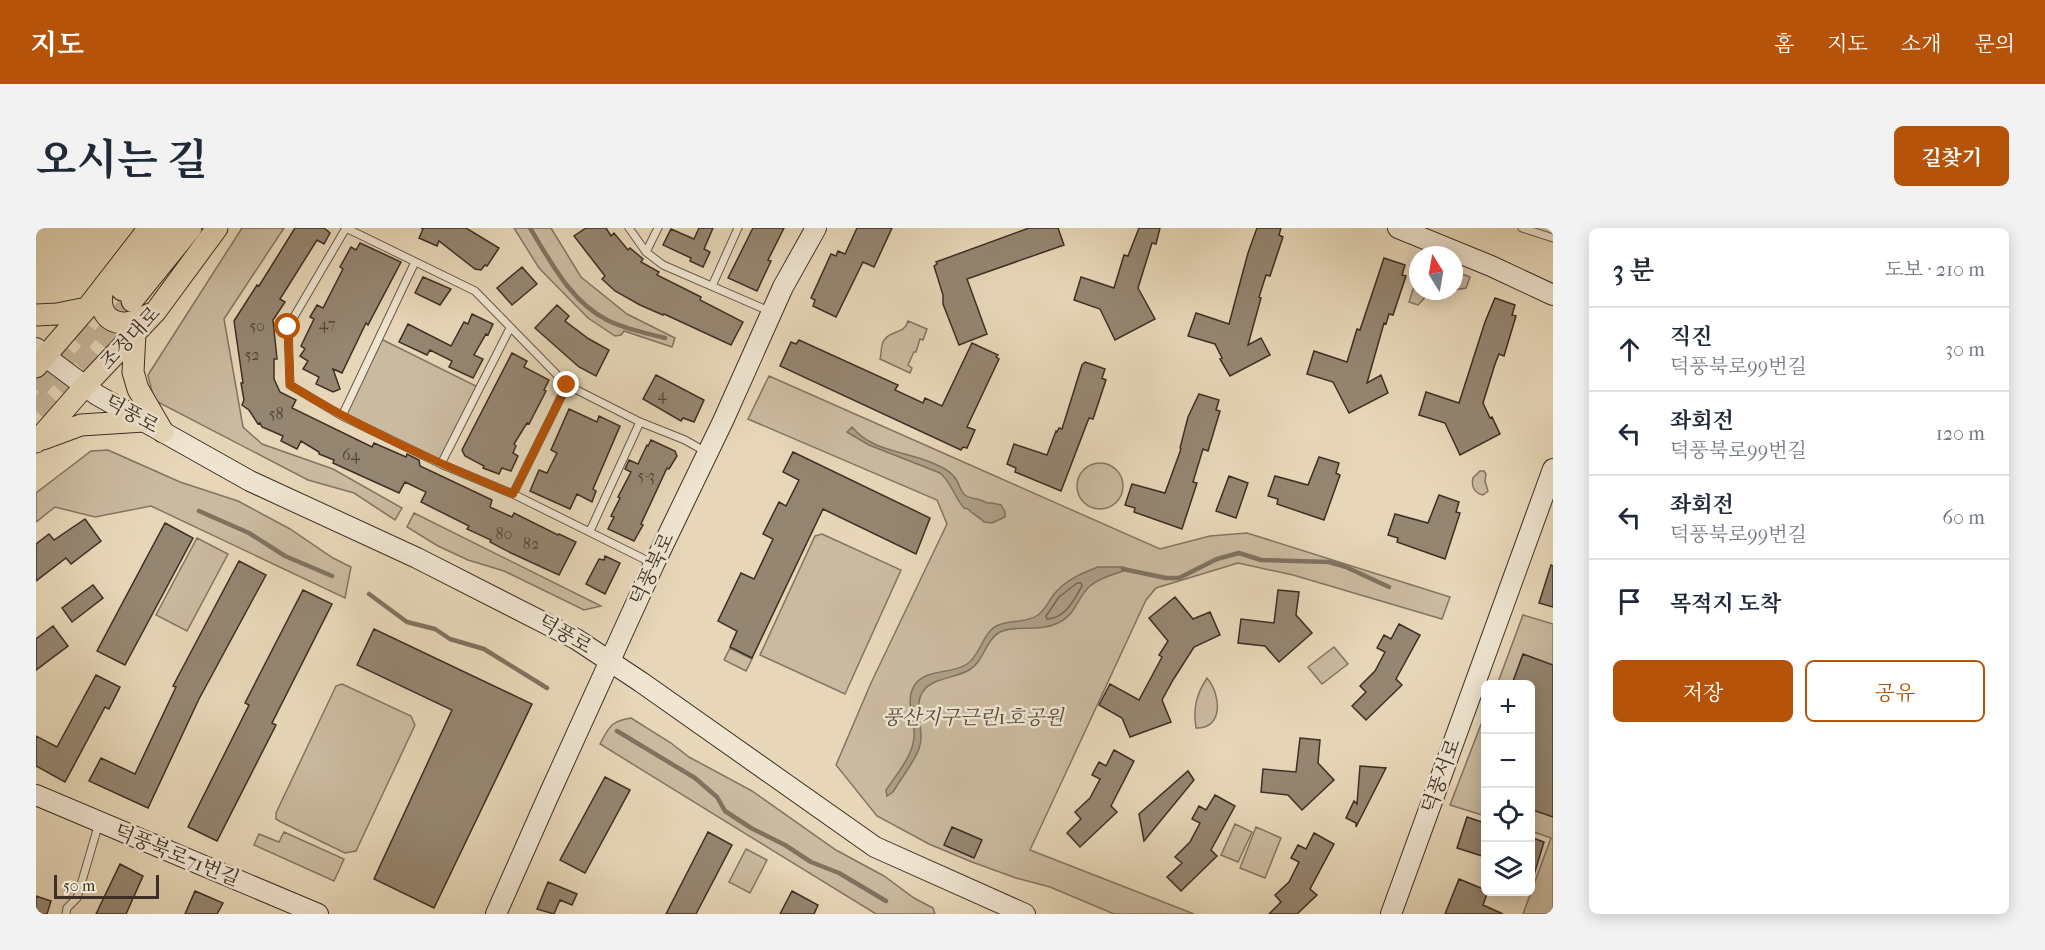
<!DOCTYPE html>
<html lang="ko">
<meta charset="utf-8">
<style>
:root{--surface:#fff;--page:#f2f2f3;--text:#1f2937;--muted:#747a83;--line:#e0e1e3;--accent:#b45309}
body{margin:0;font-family:"IM FELL French Canon","Noto Serif KR",serif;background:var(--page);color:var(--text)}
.controls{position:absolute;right:18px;bottom:18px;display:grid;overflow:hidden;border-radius:9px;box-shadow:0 3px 15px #0003}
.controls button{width:54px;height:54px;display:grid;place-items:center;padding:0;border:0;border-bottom:2px solid var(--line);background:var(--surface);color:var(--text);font:30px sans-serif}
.compass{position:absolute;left:1373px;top:18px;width:54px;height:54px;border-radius:50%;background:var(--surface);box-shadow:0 3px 15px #0003;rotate:349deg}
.scale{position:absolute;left:18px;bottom:15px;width:105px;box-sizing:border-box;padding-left:6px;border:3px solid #3d2f24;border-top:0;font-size:16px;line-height:21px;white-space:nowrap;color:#3d2f24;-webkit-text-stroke:4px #efe5d1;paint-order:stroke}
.stop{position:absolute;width:18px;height:18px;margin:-14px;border:4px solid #b45309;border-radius:50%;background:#fff}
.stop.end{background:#b45309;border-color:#fff;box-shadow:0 2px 6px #0008}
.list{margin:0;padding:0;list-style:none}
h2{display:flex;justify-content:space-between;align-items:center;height:78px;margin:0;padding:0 24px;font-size:26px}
h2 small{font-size:20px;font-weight:400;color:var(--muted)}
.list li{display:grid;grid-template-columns:39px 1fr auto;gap:18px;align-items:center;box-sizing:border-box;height:84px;padding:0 24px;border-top:2px solid var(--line)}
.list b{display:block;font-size:22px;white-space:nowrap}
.list p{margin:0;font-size:20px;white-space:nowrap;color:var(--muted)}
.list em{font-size:20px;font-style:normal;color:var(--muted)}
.actions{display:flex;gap:12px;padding:18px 24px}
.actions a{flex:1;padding:14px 0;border:2px solid var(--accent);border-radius:9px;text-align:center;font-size:21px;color:var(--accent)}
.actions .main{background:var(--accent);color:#fff}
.icon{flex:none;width:33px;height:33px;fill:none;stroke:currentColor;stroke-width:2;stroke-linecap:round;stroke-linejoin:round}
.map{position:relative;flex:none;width:1517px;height:686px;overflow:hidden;border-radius:9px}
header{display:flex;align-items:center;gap:36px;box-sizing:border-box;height:84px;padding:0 30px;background:var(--accent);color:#fff}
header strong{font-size:28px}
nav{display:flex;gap:33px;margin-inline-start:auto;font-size:21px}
.intro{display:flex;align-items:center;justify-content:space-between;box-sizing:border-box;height:144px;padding:0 36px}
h1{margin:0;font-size:42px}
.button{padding:15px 27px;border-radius:9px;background:var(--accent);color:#fff;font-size:21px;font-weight:700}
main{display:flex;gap:36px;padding:0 36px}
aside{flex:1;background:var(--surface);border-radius:9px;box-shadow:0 3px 15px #0003}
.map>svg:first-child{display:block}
.green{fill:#caba9f;stroke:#847462;stroke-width:1.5}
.water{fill:#ad9e86;stroke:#80725f;stroke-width:1.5}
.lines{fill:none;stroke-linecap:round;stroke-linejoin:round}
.shore{stroke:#756655;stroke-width:1.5}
.stream{stroke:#80725f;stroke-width:4.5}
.building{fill:#958671;stroke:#3d2f24;stroke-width:1.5}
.primary-tunnel{stroke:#c5b59a;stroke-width:21;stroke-dasharray:21 10;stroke-linecap:butt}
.lane-casing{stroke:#685949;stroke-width:9}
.secondary-casing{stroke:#3d2f24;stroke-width:22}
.primary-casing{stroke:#3d2f24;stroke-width:23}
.lane{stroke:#efe5d1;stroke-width:7}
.secondary{stroke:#efe5d1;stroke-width:20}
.primary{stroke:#e7d7b8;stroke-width:21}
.route{stroke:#b45309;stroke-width:8}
.labels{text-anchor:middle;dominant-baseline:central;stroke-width:5;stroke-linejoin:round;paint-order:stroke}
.number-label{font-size:16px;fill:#534537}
.street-label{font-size:20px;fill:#3d2f24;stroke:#efe5d1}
.park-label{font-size:20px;font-style:italic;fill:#594b3d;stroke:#efe5d1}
</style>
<header>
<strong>지도</strong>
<nav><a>홈</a><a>지도</a><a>소개</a><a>문의</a></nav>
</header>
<div class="intro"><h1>오시는 길</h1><a class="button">길찾기</a></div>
<main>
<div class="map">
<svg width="1517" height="686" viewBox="0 0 1517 686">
<rect width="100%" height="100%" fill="#e7d7b8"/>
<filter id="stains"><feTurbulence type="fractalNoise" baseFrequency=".00333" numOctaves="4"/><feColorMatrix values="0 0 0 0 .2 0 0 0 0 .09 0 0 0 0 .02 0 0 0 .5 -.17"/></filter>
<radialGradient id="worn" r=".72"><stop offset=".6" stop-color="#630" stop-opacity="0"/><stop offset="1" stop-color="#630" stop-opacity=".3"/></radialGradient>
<path class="green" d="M206 0H248L188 91 207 199 226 216 297 241 366 280 359 292 318 265 272 252 118 172 112 147Z
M478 0H515L545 49 591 86 639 110 636 119 588 103 585 107 579 108 552 90 503 40Z
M1418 43 1434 49 1430 60 1418 62Z
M1382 46V63H1414L1401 71 1394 64 1382 77 1373 74Z
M872 93 891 101 887 112 884 111 880 124H878L872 137 876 140 874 145 844 131C846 125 844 116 849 111 856 102 869 106 872 93Z
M343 110 444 160 405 236 306 188Z
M733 148 1124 321 1174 308 1211 305 1414 369 1406 391 1257 347 1202 335 1120 360 1110 372 994 622 1158 686H1078L1014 659 980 650 936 634 893 616 841 588 800 537 835 455 911 296 901 272 712 191Z
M72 222 144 254 202 273 254 301 297 330 315 339 309 370 115 278 59 289 19 279 0 294V265L55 223Z
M1041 258a23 23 0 1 1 46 0a23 23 0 1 1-46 0Z
M1444 243H1448L1450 246 1449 253 1452 263 1447 267C1438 265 1435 258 1437 250Z
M378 285 565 378 548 382 468 343 432 332 402 318 371 299Z
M786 306 865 342 809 466 724 427 779 308Z
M161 310 192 326 151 403 120 387Z
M1487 387 1517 396V686H1487L1515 610 1495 603 1494 457H1461Z
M1298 419 1312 436 1286 456 1272 439Z
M694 420 716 431 710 443 688 432Z
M1171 450C1185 466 1188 501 1160 500 1157 480 1160 467 1171 450Z
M306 456 375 488 379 497 320 623 309 625 245 594 240 591V585L300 458Z
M1449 486V588L1414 577Z
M595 490 635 515 653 529 716 563 800 622 848 648 878 670 897 680 899 686H840L564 516C573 499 575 493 595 490Z
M1199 596 1216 604 1202 634 1185 627Z
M1220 599 1245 610 1229 650 1204 640Z
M248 604 308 631 298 653 218 617 223 606 243 614Z
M710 621 731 632 714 665 693 654Z"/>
<path class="water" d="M816 199C837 225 873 223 901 237 908 240 916 245 920 251 924 257 924 263 929 267 936 272 944 270 951 275H956L965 277 969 284V289L956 295 948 294C943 288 937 287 932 281L928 280C918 269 916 255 904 245L833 217 811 204Z
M1062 339H1087L1092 341C1078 347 1066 348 1054 358 1041 369 1040 387 1022 395 1002 405 980 396 964 404 949 412 948 434 933 442 920 450 897 450 888 462 875 479 890 502 883 521 877 536 865 550 857 564L851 568 850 562C860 547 877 528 878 509 880 492 867 472 880 455 892 441 916 446 931 436 943 428 945 412 955 402 967 390 988 397 1002 387 1010 381 1013 372 1019 365 1030 352 1046 345 1062 339Z"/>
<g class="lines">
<path class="shore" d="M1041 355H1045L1046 358C1038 372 1029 391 1011 391L1010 388 1023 369Z"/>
<path class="stream" d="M494 0C515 34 534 73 571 92 588 101 610 105 629 110
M163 283 213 305 249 328 296 348
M1087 341 1130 350H1143L1181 331 1203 325 1225 332 1293 334 1310 339 1353 359
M333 366 371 394 399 401 414 411 448 421 511 460
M581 503 659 550 681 569 689 583 715 600 749 617 775 634 803 645 850 673"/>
</g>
<path class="building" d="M259 0H288L294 5 288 16 281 12 244 71 249 74 237 92 241 131H238V151L244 164 260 172 256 180 336 219 338 215 370 229 371 226 383 232 384 238 456 272 454 279 476 289 478 285 522 307 523 306 540 314 523 347 475 325 454 314 455 312 431 301 433 298 385 274 390 264 369 254 363 265 297 235 298 232 283 226V224L265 213 261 221 245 213 247 208 226 199 224 195 222 196 213 182 206 177 208 172 205 155H207L198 93 221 57 223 58Z
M385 0H430L463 20 451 38 449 37 445 42 439 41 403 13 401 18 383 10 387 1Z
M550 0H570L575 8 578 5 592 22 594 20 607 31 605 34 623 44 621 47 665 69 664 72 707 94 695 117 628 86 627 87 604 77 579 63 566 51 569 48 538 8Z
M663 0H677L668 21 674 24 667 39 654 33 655 30 627 17 635 1 658 11Z
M717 0H748L732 32 735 33 721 63 692 50Z
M821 0H856L838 39 827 34 800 89 777 78 779 72 775 70 795 26 800 28 802 23 809 26Z
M993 0H1022L1028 17 931 51 951 106 923 117 907 76V67L898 38 901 36 900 34Z
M1103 0H1124L1120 16 1116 15 1102 60 1119 91 1079 112 1064 81 1038 72 1045 49 1078 60 1088 27 1092 28Z
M1221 0H1245L1243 7 1247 9 1234 48 1230 47 1223 69 1225 70 1212 117 1225 110 1234 127 1194 148 1184 131 1186 130 1179 116 1152 108 1160 85 1193 96 1212 25Z
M324 15 365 34 332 97 330 95 306 145 297 141 304 161 297 164 280 156 283 149 267 141 272 133 264 128 269 121 265 118 278 91 274 89 281 77 287 80 307 41 304 39 315 19 320 22Z
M1348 30 1369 37 1366 47 1370 48 1357 87 1353 86 1350 96 1348 95 1331 155 1345 147 1352 165 1313 185 1297 154 1271 146 1278 123 1311 134 1321 101 1324 102Z
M486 39 501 56 476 77 461 60Z
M387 49 415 61 404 77 379 65Z
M1459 70 1479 77 1476 87 1480 88 1468 128 1463 126 1459 136 1447 175 1454 190 1456 189 1464 206 1424 227 1409 195 1383 187 1390 164 1423 175 1449 94Z
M521 77 533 88 529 93 553 111 573 122 560 148 543 139 499 100Z
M436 86 457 96 452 107 450 106 438 127 447 131 437 150 413 139 416 133 394 122 391 127 363 114 372 96 415 118 428 94 432 96Z
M763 112 862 157 859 162 887 175 889 170 906 178 936 115 962 127 960 129 963 131 931 199 939 202 931 220 927 219 925 222 744 138 755 114 760 116Z
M476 125 491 133 488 139 513 152 508 162 510 163 493 196 491 195 478 216 480 218 477 225 482 228 475 243 466 240 463 246 447 240 448 238 429 228 426 222Z
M1049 134 1069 141 1066 150 1070 152 1057 191 1053 190 1025 263 979 244 980 240 971 236 978 216 1011 227 1020 203 1021 204 1023 200 1026 201 1046 137Z
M620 147 668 172 658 194 647 190 645 193 607 171Z
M1163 166 1183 172 1180 182 1184 183 1172 223 1167 221 1160 244 1157 254 1161 255 1146 301 1098 284 1099 280 1089 277 1096 256 1129 265 1145 221 1144 220 1152 189Z
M533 181 561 194 563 188 584 198 557 261 560 263 556 274 541 266 534 281 494 263 503 242 511 245 521 225 515 222Z
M615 212 639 223 641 228 633 241 631 240 605 296 607 297 598 313 572 301 578 289 575 288 584 270 582 269 595 244 589 241 593 232 602 236 611 217 612 218Z
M757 224 894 290 880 326 787 281 716 430 694 419 701 403 682 393 705 345 718 351 737 311 727 306 743 274 750 278 763 252 747 244Z
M1283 229 1303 235 1300 245 1304 247 1288 292 1241 276 1242 271 1232 268 1239 248 1272 257Z
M1193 248 1212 255 1200 290 1180 283Z
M1403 267 1423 274 1420 284 1424 285 1409 331 1361 314 1362 310 1352 307 1359 286 1392 295Z
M49 291 65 313 35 336 30 330 0 353V316L13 306 18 312Z
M129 295 157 310 89 437 61 423Z
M569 328 584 335 569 366 550 356 563 331 568 332Z
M203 333 230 347 163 471 112 580 53 553 65 530 99 546 140 459 137 458Z
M1515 337 1517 338V379L1503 375Z
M57 357 67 370 36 394 26 380Z
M267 362 296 376 236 495 240 497 181 613 152 599 213 477 209 475Z
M1242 362 1263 364 1260 387 1276 405 1243 434 1229 418 1202 415 1205 391 1238 395Z
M1139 369 1157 391 1174 384 1184 407 1158 419 1137 452 1126 472 1135 494 1094 509 1086 490 1063 477 1074 456 1103 472 1126 429 1123 427 1132 413 1113 390Z
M1363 396 1384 407 1360 451 1366 457 1330 492 1316 478 1330 464 1324 458 1339 443 1349 424 1341 420 1348 407 1355 411Z
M17 398 32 418 0 442V411Z
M338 401 496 476 398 680 338 651 416 482 321 437Z
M1487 426 1517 437V589L1494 581V456H1476Z
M60 447 84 459 73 481 69 479 29 554 0 538V508L21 519Z
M1264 510 1284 512 1282 535 1298 552 1266 582 1252 567 1225 564 1227 541 1260 544Z
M1078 522 1098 533 1075 578 1081 584 1044 619 1031 605 1045 591 1039 584 1054 570 1064 551 1056 547 1063 534 1070 538Z
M1324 538 1350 540 1320 599V595L1310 590 1318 573 1321 576Z
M1152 543 1158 552 1108 613 1103 586Z
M569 549 594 562 549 645 524 632Z
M1179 567 1199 578 1175 622 1181 628 1145 663 1131 649 1146 635 1139 629 1154 614 1164 595 1156 591 1163 578 1170 582Z
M1431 589 1449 595V629L1421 620Z
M916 599 946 612 938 630 908 617Z
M672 604 696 617 660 686H630Z
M1278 605 1298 616 1274 661 1281 667 1261 686H1233L1245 674 1239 667 1253 654 1263 634 1255 630 1262 617 1270 621Z
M1494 609 1508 614 1497 650 1494 649Z
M84 636 107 648 90 686H60Z
M1423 651 1452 663 1447 677 1467 686H1409Z
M512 654 541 666 536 677 524 672 518 686 501 681Z
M159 663 187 675 181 686H149Z
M756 663 782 677 778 686H744Z
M0 668 15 673 11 686H0Z"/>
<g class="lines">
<path class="primary-tunnel" d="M0 161 49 108 86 62
M0 183 59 119 96 73"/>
<g class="lane-casing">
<path id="lane" d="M310 0 252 99 254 157 306 188 405 236 477 266 616 335
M310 0 439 63 531 157 604 194 649 212 670 224
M593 0 610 24 627 37 733 83
M1486 0 1517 10
M610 24 622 0
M676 58 702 0
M306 188 379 34
M405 236 474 100
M477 266 531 157
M554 303 604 194
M30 686 31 680 41 670 63 595"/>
</g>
<g class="secondary-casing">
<path id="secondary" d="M1362 0 1455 38 1517 67
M0 120 10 129 61 167 214 253 381 330 540 411 605 454 839 619 989 686
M0 567 282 686
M460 686 511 571 618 336 687 193 747 59 780 0
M1355 686 1517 241"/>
</g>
<g class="primary-casing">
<path id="primary" d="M68 59C62 75 66 93 86 95 95 96 105 90 114 86
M86 62 133 0
M96 73 155 0
M0 87 21 86 51 80
M99 105 97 144 102 161 127 204
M0 139 51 80 113 0
M7 211 45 197 108 193
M0 214 49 158 120 83 181 0"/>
</g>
<use href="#lane" class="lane"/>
<use href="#secondary" class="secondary"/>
<use href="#primary" class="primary"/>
</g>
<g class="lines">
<path class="route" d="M252 99 254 157C325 201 400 234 477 266L531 157"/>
</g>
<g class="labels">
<g class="number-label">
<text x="291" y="95">47</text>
<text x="221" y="97">50</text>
<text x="216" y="126">52</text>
<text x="626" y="166">4</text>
<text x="240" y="185">58</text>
<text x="315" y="226">64</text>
<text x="610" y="247">5-3</text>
<text x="468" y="305">80</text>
<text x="495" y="315">82</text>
</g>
<g class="street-label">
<text transform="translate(94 110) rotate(-47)">조정대로</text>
<text transform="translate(96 186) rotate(29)">덕풍로</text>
<text transform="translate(616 341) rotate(-65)">덕풍북로</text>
<text transform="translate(529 406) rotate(30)">덕풍로</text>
<text transform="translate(1405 548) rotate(-70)">덕풍서로</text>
<text transform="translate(141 627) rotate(22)">덕풍북로71번길</text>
</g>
<g class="park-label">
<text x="937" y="489">풍산지구근린1호공원</text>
</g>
</g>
<rect width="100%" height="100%" filter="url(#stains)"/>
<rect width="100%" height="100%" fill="url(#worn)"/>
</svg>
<div class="controls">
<button>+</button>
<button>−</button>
<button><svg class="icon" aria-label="locate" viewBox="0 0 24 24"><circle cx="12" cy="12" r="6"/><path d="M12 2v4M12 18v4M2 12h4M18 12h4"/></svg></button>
<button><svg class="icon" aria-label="layers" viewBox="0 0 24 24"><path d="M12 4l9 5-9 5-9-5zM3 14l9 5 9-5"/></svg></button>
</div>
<svg class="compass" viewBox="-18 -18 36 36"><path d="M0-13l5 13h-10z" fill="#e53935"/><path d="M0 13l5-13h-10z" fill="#747a83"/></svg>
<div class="scale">50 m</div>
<div class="stop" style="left:252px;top:99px"></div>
<div class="stop end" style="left:531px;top:157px"></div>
</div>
<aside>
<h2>3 분<small>도보 · 210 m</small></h2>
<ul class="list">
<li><svg class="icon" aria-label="ahead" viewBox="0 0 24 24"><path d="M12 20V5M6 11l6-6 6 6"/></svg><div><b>직진</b><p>덕풍북로99번길</p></div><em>30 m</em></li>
<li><svg class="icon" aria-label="left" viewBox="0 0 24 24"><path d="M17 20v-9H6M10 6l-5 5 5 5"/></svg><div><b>좌회전</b><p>덕풍북로99번길</p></div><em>120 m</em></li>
<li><svg class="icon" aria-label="left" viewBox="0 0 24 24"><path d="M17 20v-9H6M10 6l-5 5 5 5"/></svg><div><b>좌회전</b><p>덕풍북로99번길</p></div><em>60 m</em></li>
<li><svg class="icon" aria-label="arrive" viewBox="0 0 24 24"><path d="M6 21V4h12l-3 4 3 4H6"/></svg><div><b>목적지 도착</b></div></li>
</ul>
<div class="actions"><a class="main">저장</a><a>공유</a></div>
</aside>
</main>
